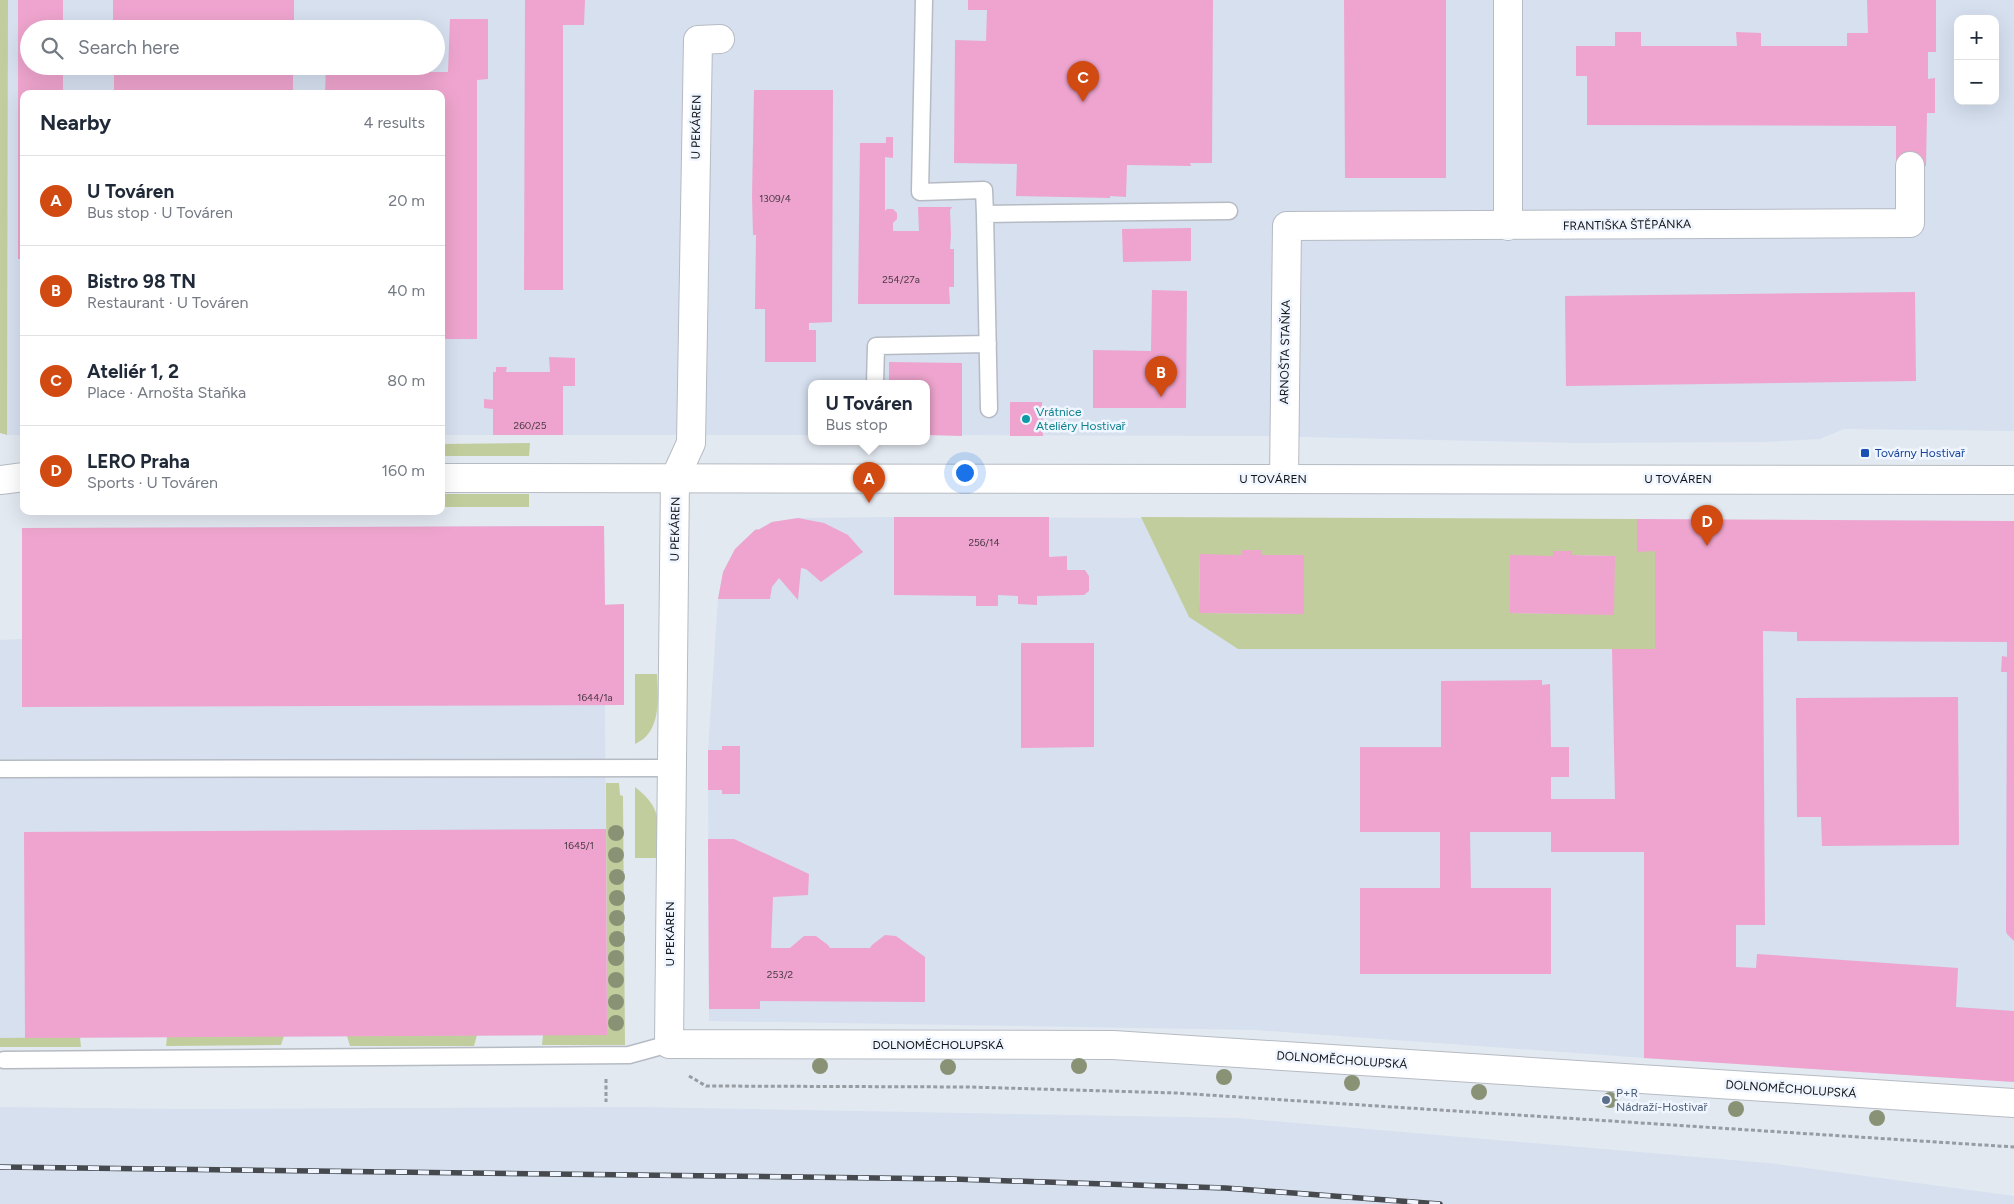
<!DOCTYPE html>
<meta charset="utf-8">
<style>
:root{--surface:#fff;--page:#f6f6f7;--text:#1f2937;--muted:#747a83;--line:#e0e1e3;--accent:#d14a11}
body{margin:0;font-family:Figtree,sans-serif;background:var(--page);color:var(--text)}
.controls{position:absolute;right:15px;top:15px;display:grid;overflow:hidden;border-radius:10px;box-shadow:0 5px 20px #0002}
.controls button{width:45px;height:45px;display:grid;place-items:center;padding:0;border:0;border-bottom:1px solid var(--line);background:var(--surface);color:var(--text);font:25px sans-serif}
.you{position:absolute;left:964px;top:472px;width:18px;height:18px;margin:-12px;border:4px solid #fff;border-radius:50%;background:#1a73e8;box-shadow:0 0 0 8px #1a73e833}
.badge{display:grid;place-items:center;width:32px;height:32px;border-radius:50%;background:var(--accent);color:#fff;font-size:16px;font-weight:700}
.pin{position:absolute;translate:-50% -41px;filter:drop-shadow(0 1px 2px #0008)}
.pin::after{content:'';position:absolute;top:26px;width:18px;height:15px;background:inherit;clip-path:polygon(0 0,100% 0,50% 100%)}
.popup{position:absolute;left:808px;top:380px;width:122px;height:65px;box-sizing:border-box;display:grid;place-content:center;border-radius:10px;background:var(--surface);filter:drop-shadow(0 1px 4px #0005);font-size:16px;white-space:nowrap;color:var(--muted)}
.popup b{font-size:19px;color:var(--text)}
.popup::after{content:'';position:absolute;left:50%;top:100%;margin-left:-10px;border:10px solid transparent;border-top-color:var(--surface)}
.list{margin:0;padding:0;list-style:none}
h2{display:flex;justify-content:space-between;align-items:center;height:65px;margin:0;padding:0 20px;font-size:21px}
h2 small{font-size:16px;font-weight:400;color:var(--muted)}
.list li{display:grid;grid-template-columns:32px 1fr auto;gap:15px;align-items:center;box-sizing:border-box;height:90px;padding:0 20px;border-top:1px solid var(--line)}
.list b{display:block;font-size:19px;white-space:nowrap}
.list p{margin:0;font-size:16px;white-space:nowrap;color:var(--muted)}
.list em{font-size:16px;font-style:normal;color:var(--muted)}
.icon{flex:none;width:28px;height:28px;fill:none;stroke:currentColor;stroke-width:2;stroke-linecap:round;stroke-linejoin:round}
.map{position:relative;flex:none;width:2014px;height:1204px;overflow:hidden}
.search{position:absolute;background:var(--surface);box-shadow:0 5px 20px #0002;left:20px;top:20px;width:425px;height:55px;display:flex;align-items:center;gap:12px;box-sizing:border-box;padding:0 18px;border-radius:28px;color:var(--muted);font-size:19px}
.panel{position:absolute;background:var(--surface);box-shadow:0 5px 20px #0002;left:20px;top:90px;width:425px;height:425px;border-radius:10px}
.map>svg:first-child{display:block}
.built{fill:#d6e0ef;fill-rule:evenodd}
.green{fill:#c2cd9d;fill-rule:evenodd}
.building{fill:#eea4ce}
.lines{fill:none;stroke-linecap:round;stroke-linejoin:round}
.service-casing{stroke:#b6bbc3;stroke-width:19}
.minor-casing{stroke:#b6bbc3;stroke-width:30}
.tertiary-casing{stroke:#b6bbc3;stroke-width:30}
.path{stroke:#979ca2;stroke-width:3;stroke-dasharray:4 2.5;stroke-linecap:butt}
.service{stroke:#fff;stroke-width:16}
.minor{stroke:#fff;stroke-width:28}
.tertiary{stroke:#fff;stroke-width:28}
.rail-casing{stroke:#46494d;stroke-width:5.5}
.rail{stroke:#f0f6ff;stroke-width:4;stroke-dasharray:11;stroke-linecap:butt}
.tree{fill:#8a9276}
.culture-dot{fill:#0f9aa8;stroke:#f0f6ff;stroke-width:2}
.transit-dot{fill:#1a4fb4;stroke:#f0f6ff;stroke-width:2}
.service-dot{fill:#5c6f8a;stroke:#f0f6ff;stroke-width:2}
.labels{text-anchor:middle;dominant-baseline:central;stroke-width:5;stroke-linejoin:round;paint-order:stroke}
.number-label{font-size:10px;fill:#493845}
.street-label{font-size:12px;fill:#121417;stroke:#f0f6ff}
.culture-label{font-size:12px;fill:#0d838f;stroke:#f0f6ff;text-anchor:start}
.transit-label{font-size:12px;fill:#164399;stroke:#f0f6ff;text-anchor:start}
.service-label{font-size:12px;fill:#4e5e75;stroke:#f0f6ff;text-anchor:start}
</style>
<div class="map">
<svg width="2014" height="1204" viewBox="0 0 2014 1204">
<rect width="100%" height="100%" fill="#e3e9f1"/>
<path class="built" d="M8 0H2014V431L1844 429 1820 439 1765 442 1576 443 1256 436 927 435 926 384H812L811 435H441V94H24V435H7ZM1958 19H1995V101H1958ZM29 29H436V66H29Z
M894 517 2014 521V1082L1644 1058 1255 1030 709 1021 708 750 718 599 723 572 735 549 755 530H758L772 522 798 518Z
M604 526 605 604H624V705H605L607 1035 0 1038V640L22 639V528Z
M0 1107 184 1109 640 1107 1237 1118 1768 1163 2014 1196V1204H0Z"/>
<path class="green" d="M0 0H8L7 435 0 433Z
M530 443 529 456H441V444Z
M441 494H529V507H441Z
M1141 517 1637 519V551H1655V649H1238L1189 617ZM1242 550H1261V555H1303V614L1199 613 1200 555H1242ZM1553 551H1572V555L1614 556V614L1510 613V556H1553Z
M635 674H657C658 698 662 732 635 744Z
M606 783H619L620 795 623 796 625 1045H542L543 1035 607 1034Z
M635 787C664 809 658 825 659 858H635Z
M477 1035 474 1046H350L347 1036Z
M284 1036 281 1045 166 1046 167 1037Z
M80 1037 81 1047H0V1038Z"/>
<path class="building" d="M18 0H63V29H29V66H63V94H24V259H18Z
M113 0H294V29H113Z
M525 0H585L584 25H563V290H524Z
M968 0H1213L1212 163H1190L1191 166 1127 165 1126 197 1110 196V198L1016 196 1017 164 954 163 955 40 986 41 987 10H968Z
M1344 0H1446V178H1345Z
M1867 0H1936V52H1928V79L1935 78V113H1927L1926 166H1896V126L1587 125V76H1576V46H1615V32H1641V46H1737L1736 32 1761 33V46H1847V33H1868Z
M450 19H488V79L477 80V339H441V94H325L326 66H422V72H448Z
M114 66H293V94H114Z
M754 90H833L832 322 809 323V330H816V362H765V309H755L756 235H753L752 197Z
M886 137H893V158L885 157V211L887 209H893L897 213V219L893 223V231H919L918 207H952L950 210 951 235 950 249H954V287H949L950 304H858L860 143H886Z
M1191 228V261L1123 262 1122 229Z
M1152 290 1187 291 1186 408H1093V350L1151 351Z
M1915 292 1916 381 1566 386 1565 296Z
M549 357 575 358V386H563V435H493V409L484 408V399L493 400V372H496V367H507L506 372H550Z
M889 362 962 363V436L926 435V384H889Z
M1010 402H1042L1043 436H1010Z
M894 517H1049V557L1067 556V570H1085L1089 576V591L1084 595 1037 596V605L1018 604V596L998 595V606H976V596L894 595Z
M798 518 824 523 848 535 863 552 821 582 806 569 801 568 798 600 779 578 772 587 770 599H718L723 572 735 549 755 530 758 529V530L772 522Z
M1637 519 2014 521V941L2007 934 2006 931 2007 672H2001L2002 656 2007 657V642L1797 641V632L1763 631 1765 925H1736V967L1756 968 1757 954 1958 968 1956 1007 2014 1011V1082L1644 1058V852H1551V832H1470L1471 888H1551V974H1360V888H1440V832H1360V747H1441V681L1542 680V685L1550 684 1551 747H1569V777H1551V799H1615L1612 649H1655V551L1637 552Z
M604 526 605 605 624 604V705L22 707V528Z
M1242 550H1261V555H1304V614L1199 613 1200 554 1242 555Z
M1553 551H1572V555L1615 556 1614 615 1510 613V555L1553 556Z
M1021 643H1094V747L1021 748Z
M1958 697 1959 845 1822 846 1821 817H1797L1796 698Z
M722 746H740V794H722V790H708V750H722Z
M606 829 607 1035 25 1038 24 832Z
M708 839H734L809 874 808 895 773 897 771 948H790L804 936H816L828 945 830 948H870L872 945 885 935 896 936 925 957V1002L760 1001V1009H709Z"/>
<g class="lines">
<g class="service-casing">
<path id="service" d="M924 0 920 192 984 190 985 214 1229 211
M985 214 989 409
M875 384 876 346 988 344
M1 769 671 768
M4 1060 629 1055 669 1044"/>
</g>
<g class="minor-casing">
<path id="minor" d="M1508 0V226
M720 39 698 40 691 443 675 478 669 1044 1113 1045 2014 1103
M1284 479 1287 226 1910 223V166"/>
</g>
<g class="tertiary-casing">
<path id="tertiary" d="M441 478 2014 480
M0 480 24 477"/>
</g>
<path class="path" d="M689 1076 706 1086 969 1087 1176 1093 2014 1147
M606 1079V1102"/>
<use href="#service" class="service"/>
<use href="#minor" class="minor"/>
<use href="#tertiary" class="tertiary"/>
<g class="rail-casing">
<path id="rail" d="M0 1167 953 1179 1225 1188 1440 1204"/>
</g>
<use href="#rail" class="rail"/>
</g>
<g class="tree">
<circle cx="616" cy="833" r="8"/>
<circle cx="616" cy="855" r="8"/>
<circle cx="617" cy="877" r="8"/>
<circle cx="617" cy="898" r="8"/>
<circle cx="617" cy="918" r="8"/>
<circle cx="617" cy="939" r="8"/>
<circle cx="616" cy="958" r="8"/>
<circle cx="616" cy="980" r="8"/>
<circle cx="616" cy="1002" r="8"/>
<circle cx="616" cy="1023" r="8"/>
<circle cx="820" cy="1066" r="8"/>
<circle cx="1079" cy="1066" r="8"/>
<circle cx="948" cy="1067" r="8"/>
<circle cx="1224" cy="1077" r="8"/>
<circle cx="1352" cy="1083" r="8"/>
<circle cx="1479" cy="1092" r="8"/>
<circle cx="1610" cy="1100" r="8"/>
<circle cx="1736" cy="1109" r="8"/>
<circle cx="1877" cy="1118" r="8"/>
</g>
<circle class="culture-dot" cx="1026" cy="419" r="5"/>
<rect class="transit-dot" x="1860" y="448" width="10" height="10" rx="2.5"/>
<circle class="service-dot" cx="1606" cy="1100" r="5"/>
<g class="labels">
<g class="number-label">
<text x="775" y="198">1309/4</text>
<text x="901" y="279">254/27a</text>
<text x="530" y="425">260/25</text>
<text x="984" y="542">256/14</text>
<text x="595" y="697">1644/1a</text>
<text x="579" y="845">1645/1</text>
<text x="780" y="974">253/2</text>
</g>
<g class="street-label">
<text transform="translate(696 127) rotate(-89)">U PEKÁREN</text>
<text transform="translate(1627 225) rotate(-1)">FRANTIŠKA ŠTĚPÁNKA</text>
<text transform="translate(1285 352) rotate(-89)">ARNOŠTA STAŇKA</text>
<text x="1273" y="479">U TOVÁREN</text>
<text x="1678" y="479">U TOVÁREN</text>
<text transform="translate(675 529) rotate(-89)">U PEKÁREN</text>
<text transform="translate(670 934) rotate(-90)">U PEKÁREN</text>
<text x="938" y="1045">DOLNOMĚCHOLUPSKÁ</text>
<text transform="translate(1342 1060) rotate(4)">DOLNOMĚCHOLUPSKÁ</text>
<text transform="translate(1791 1089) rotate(4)">DOLNOMĚCHOLUPSKÁ</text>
</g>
<g class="culture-label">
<text x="1036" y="412">Vrátnice<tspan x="1036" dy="14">Ateliéry Hostivař</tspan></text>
</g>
<g class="transit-label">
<text x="1875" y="453">Továrny Hostivař</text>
</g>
<g class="service-label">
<text x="1616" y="1093">P+R<tspan x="1616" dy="14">Nádraží-Hostivař</tspan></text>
</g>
</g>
</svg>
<div class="controls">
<button>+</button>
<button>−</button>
</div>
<div class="you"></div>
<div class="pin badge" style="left:869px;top:503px">A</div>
<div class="popup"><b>U Továren</b>Bus stop</div>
<div class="pin badge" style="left:1161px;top:397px">B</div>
<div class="pin badge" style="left:1083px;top:102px">C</div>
<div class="pin badge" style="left:1707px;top:546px">D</div>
<div class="search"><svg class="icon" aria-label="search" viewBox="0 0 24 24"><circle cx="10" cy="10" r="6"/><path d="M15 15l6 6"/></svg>Search here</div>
<section class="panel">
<h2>Nearby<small>4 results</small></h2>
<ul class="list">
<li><span class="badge">A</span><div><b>U Továren</b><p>Bus stop · U Továren</p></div><em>20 m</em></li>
<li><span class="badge">B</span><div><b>Bistro 98 TN</b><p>Restaurant · U Továren</p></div><em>40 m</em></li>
<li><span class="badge">C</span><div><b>Ateliér 1, 2</b><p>Place · Arnošta Staňka</p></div><em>80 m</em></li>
<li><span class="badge">D</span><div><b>LERO Praha</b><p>Sports · U Továren</p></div><em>160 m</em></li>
</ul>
</section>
</div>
